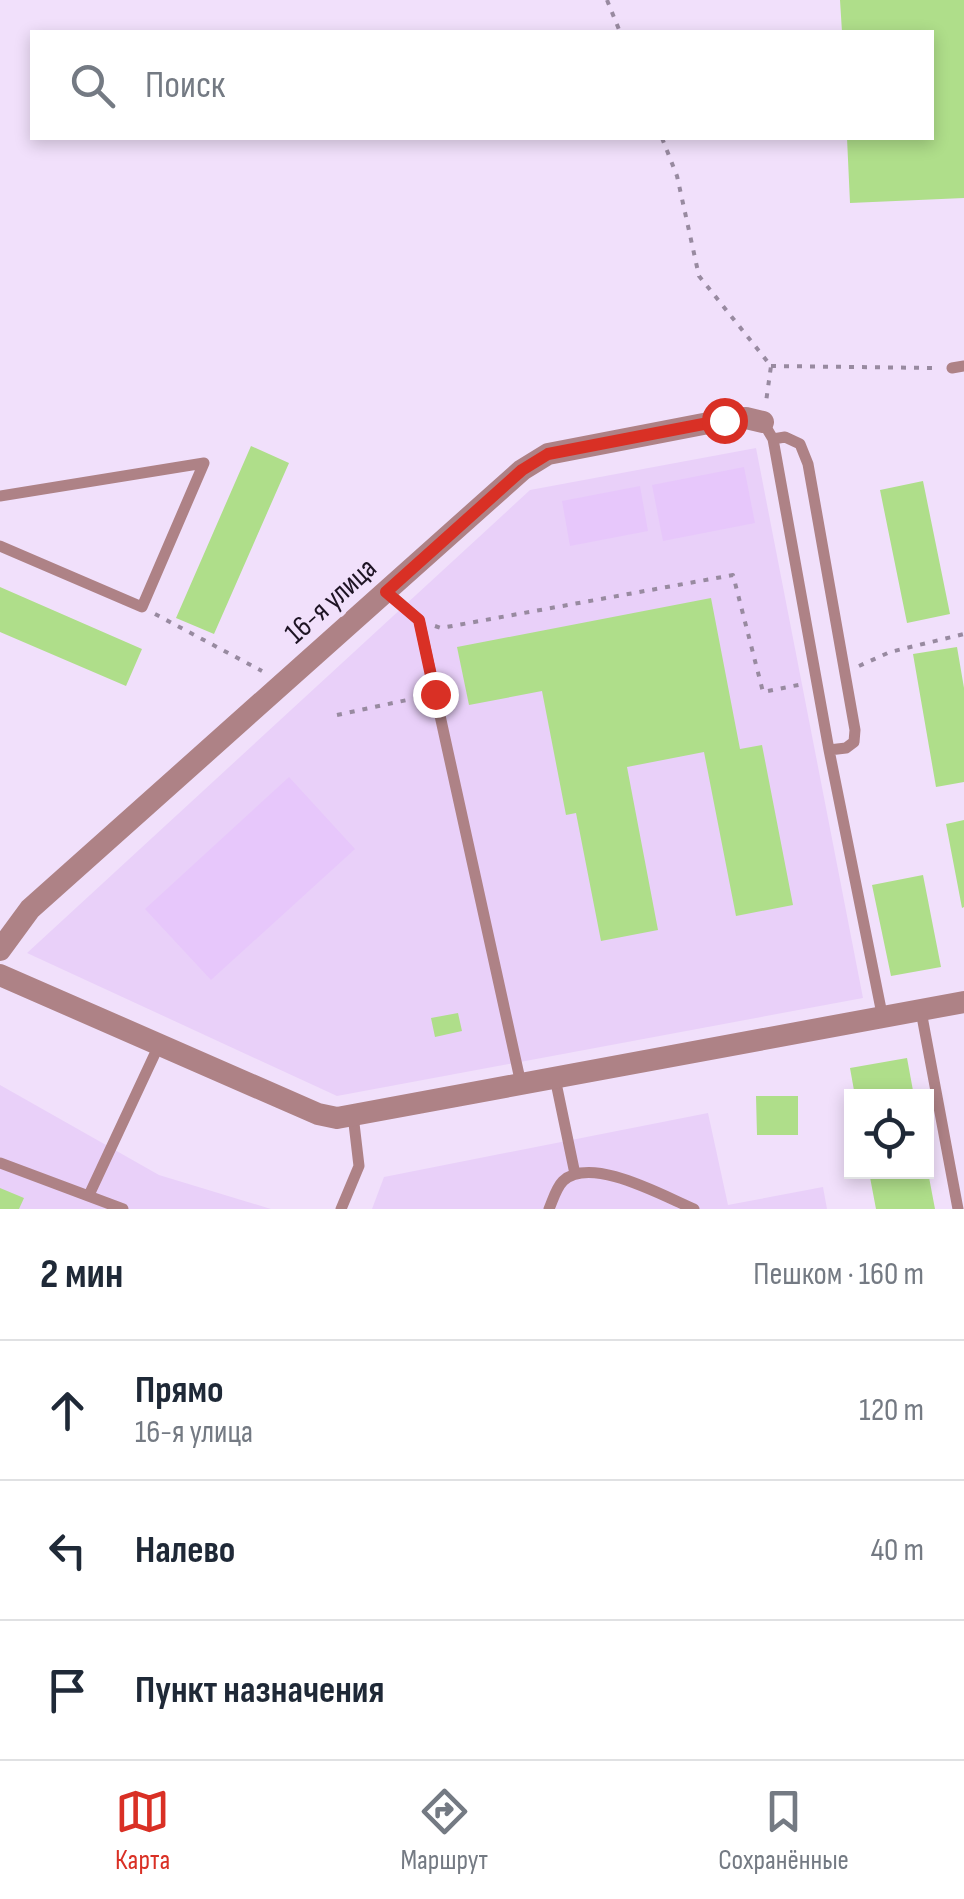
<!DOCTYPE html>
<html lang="ru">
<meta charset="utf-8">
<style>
:root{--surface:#fff;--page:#f6f6f7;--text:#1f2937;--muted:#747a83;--line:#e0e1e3;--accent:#d93025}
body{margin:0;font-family:"Sofia Sans Condensed",sans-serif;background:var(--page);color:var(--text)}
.controls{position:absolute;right:30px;bottom:30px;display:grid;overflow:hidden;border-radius:0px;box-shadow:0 5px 15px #0003}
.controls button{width:90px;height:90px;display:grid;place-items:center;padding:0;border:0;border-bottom:2px solid var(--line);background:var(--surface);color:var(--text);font:50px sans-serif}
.stop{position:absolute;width:30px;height:30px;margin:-22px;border:8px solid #d93025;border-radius:50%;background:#fff}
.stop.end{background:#d93025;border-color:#fff;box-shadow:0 2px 10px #0008}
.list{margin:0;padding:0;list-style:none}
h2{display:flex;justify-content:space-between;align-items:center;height:130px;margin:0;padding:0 40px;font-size:42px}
h2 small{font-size:32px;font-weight:400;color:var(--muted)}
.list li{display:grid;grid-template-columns:65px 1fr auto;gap:30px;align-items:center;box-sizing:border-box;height:140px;padding:0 40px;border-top:2px solid var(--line)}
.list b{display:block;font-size:38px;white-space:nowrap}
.list p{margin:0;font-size:32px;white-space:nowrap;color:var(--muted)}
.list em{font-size:32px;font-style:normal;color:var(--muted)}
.icon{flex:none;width:55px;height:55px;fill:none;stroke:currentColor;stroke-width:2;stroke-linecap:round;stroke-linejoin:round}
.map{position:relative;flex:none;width:964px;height:1209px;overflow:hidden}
.search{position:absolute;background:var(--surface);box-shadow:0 5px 15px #0003;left:30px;right:30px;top:30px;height:110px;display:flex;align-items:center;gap:25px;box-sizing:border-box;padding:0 35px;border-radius:0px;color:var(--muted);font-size:38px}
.sheet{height:550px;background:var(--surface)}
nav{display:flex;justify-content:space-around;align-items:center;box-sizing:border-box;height:140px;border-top:2px solid var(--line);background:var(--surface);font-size:28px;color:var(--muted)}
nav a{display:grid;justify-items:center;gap:5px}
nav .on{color:var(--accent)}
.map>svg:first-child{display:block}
.built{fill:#e9d0f9}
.green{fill:#e7c7fb}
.building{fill:#afde8a}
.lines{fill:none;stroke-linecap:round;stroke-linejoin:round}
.path{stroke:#988aa0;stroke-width:4;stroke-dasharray:5 8;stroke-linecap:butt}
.service{stroke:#ae8286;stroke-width:11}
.minor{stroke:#ae8286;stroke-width:22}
.route{stroke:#d93025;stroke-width:12}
.labels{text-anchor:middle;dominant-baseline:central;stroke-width:9;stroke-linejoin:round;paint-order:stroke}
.street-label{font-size:30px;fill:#1e1424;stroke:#f1e0fb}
</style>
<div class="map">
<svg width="964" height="1209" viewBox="0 0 964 1209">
<rect width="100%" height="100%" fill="#f1e0fb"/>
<path class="built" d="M756 448 863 998 337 1096 27 953 530 490Z
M0 1085 159 1175 271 1209H0Z
M708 1113 728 1205 823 1187 827 1209H372L384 1177Z"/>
<path class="green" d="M744 467 755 523 663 541 652 485Z
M640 486 648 531 570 546 562 501Z
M289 777 355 849 211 980 145 909Z"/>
<path class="building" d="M840 0H964V198L850 203 847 138H932V32H842Z
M251 446 289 463 214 634 176 618Z
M923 481 950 614 907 623 880 490Z
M0 587 142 649 126 686 0 632Z
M711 598 740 749 762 745 793 905 736 916 704 752 627 767 658 930 601 941 576 813 566 815 542 691 469 705 457 647Z
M957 647 964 688V782L936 787 913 654Z
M964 820V907L962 908 946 824Z
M923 875 941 967 891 976 872 885Z
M458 1013 462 1031 435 1037 431 1018Z
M907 1058 914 1096H855L850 1068Z
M756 1096H798V1135H757Z
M869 1172H928L935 1209H876Z
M0 1188 24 1198 19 1209H0Z"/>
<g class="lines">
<path class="path" d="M607 0 620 32
M662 138 677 176 699 276 771 366 766 402
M771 366 937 368
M155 614 262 671
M435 626 441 628 733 575 763 692 803 684
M859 666 890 652 964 634
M337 715 421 697"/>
<path class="service" d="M952 368 964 366
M763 422 773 439 829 750 883 1019
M773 439 785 437 800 444 808 464 855 730 854 742 846 748 829 750
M0 496 204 463 142 607 0 546
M386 591 419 620 521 1084
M921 1011 958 1209
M555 1078 575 1174
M0 1163 123 1209
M89 1195 159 1045
M341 1209 359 1166 353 1115
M549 1209C553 1200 556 1188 563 1181 591 1155 663 1196 694 1209"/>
<path class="minor" d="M0 950 30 909 522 470 548 454 724 420 746 418 763 422
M0 975 318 1114 337 1118 964 1002"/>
</g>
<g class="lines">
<path class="route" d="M435 694 419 620 386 592 522 470 548 454 724 420"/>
</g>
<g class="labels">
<g class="street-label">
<text transform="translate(331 601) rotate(-42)">16-я улица</text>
</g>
</g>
</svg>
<div class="controls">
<button><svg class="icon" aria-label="locate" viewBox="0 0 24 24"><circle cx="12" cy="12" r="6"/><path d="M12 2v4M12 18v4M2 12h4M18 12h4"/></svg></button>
</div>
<div class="stop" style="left:724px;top:420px"></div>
<div class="stop end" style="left:435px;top:694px"></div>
<div class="search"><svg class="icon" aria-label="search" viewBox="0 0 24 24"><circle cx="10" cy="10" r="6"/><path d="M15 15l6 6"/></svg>Поиск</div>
</div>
<section class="sheet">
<h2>2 мин<small>Пешком · 160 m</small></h2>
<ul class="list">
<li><svg class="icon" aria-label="ahead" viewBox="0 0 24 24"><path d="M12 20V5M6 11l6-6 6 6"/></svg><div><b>Прямо</b><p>16-я улица</p></div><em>120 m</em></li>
<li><svg class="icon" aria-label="left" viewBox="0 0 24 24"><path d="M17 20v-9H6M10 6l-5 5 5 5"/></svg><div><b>Налево</b></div><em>40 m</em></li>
<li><svg class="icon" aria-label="arrive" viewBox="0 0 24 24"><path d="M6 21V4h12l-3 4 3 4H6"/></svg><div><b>Пункт назначения</b></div></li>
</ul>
</section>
<nav>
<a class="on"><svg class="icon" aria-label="map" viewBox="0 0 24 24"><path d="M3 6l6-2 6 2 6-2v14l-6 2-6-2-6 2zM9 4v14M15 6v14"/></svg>Карта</a>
<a><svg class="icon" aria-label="directions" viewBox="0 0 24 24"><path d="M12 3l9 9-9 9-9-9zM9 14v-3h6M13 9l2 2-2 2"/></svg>Маршрут</a>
<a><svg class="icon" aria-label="saved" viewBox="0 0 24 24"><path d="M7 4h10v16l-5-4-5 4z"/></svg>Сохранённые</a>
</nav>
